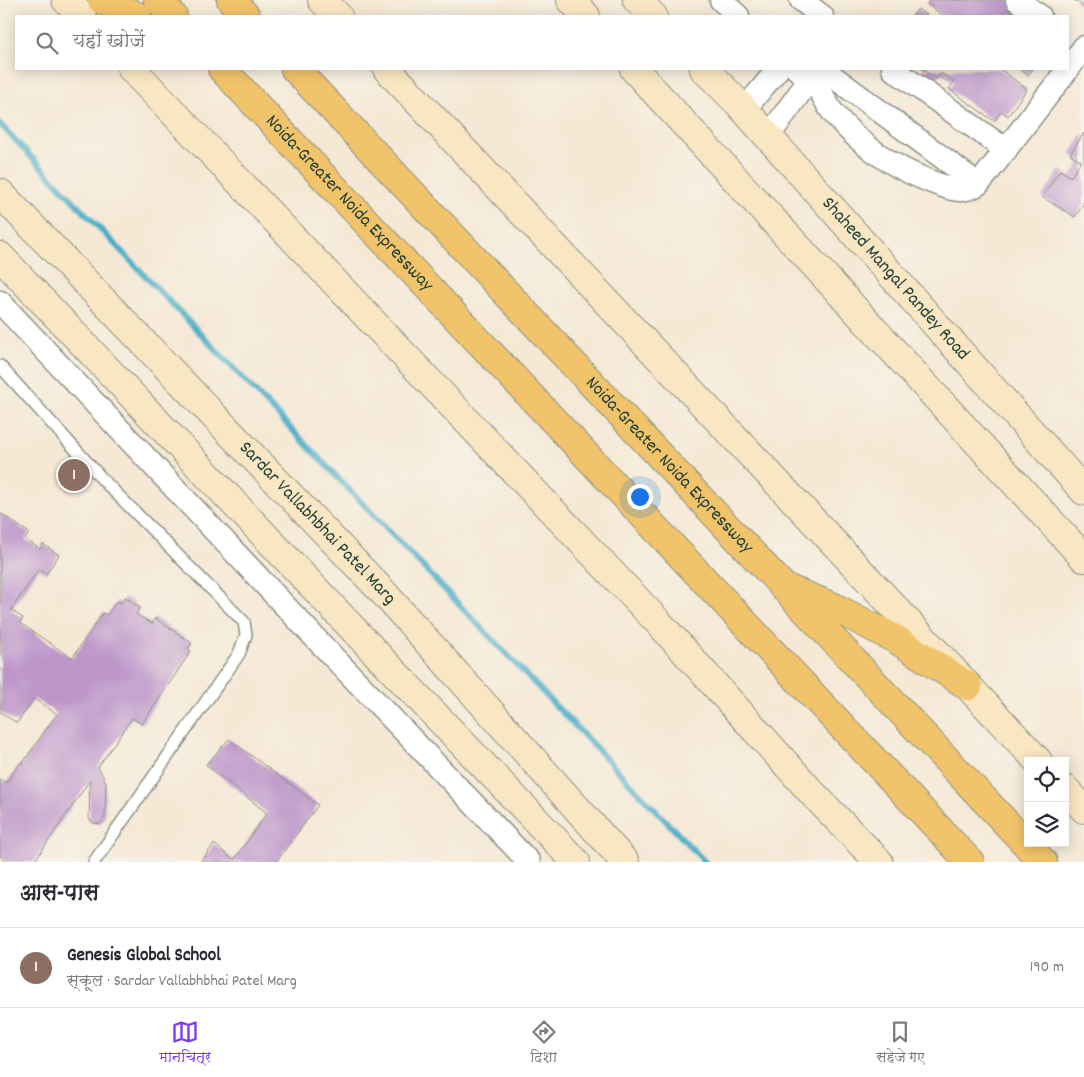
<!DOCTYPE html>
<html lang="hi">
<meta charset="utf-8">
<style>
:root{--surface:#fff;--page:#f7f7f7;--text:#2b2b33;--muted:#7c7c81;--line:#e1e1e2;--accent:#7c3aed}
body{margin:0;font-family:Dekko,"Playpen Sans Deva",sans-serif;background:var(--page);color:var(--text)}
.controls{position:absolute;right:15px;bottom:15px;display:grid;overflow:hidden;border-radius:0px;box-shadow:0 2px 12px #0003}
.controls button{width:45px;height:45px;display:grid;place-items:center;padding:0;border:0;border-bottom:1px solid var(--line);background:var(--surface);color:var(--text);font:25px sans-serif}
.you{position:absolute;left:639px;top:496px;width:18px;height:18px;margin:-12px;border:4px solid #fff;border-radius:50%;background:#1a73e8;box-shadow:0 0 0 8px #1a73e833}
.badge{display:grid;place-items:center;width:32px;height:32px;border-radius:50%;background:var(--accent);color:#fff;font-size:16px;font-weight:700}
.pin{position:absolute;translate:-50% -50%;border:2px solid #fff;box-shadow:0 1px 5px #0006}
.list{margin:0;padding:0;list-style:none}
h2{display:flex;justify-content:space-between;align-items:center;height:65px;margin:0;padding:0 20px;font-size:21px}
h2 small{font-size:16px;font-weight:400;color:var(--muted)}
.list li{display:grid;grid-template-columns:32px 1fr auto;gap:15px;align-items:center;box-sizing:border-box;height:80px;padding:0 20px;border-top:1px solid var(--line)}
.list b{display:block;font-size:19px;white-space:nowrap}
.list p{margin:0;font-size:16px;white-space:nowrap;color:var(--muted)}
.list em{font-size:16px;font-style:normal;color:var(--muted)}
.icon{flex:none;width:28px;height:28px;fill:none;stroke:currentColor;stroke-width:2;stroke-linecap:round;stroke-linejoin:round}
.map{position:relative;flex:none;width:1084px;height:862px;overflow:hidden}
.search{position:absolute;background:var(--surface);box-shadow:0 2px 12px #0003;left:15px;right:15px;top:15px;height:55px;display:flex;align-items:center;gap:12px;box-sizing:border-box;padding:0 18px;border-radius:0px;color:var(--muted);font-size:19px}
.sheet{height:145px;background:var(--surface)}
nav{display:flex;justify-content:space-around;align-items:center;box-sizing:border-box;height:70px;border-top:1px solid var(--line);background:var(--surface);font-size:14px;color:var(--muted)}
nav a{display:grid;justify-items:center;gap:2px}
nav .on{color:var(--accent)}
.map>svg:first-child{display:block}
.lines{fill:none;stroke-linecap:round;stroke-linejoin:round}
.stream{stroke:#4aaec9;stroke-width:6}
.building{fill:#bd97ca}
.lane-casing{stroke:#8a9284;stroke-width:14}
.street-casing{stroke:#8a9284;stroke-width:25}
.secondary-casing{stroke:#8a9284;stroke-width:30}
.highway-casing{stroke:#8a9284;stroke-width:30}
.lane{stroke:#fff;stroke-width:11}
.street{stroke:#fff;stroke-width:22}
.secondary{stroke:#f9e7c3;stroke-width:28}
.highway{stroke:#f1c36a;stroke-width:28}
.labels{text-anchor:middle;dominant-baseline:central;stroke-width:4.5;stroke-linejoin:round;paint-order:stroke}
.street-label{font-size:19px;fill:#1f3d34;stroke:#f7f3e8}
</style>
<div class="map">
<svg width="1084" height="862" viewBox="0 0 1084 862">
<rect width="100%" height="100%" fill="#f7f3e8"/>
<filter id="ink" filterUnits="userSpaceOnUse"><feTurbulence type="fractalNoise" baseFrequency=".02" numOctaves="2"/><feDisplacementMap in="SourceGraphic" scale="10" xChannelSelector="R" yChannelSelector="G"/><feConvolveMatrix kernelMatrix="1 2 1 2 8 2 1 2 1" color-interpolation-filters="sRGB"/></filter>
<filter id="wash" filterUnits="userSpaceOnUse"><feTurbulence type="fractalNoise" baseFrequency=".0096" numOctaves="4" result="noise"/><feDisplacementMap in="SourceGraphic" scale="20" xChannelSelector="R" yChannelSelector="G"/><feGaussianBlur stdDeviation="1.12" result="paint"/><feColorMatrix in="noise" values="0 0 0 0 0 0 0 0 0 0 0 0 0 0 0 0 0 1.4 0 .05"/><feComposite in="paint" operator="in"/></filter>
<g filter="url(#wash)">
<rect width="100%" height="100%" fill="#f5e8d4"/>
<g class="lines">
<path class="stream" d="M0 124 705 862"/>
</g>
<g id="blocks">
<path class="building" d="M930 0H1007L1030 16H944L927 4Z
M1074 0H1084V7Z
M918 9 928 16H912Z
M922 69H1000L1027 89 1008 116 1001 111 994 121 949 89 954 82 941 73 937 79Z
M1019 69H1033L1028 75Z
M1084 133V203L1075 217 1042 197 1060 170 1071 177 1081 161 1070 154Z
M0 513 29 533 25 539 40 549 43 544 59 555 46 574 39 569 11 610 23 618 20 623 72 658 103 613 107 615 117 601 121 603 125 597 140 608 136 614 152 624 155 618 192 643 188 649 191 651 142 724 132 718 98 767 106 782 105 816 102 822 100 824 93 823 89 819 90 780 34 862H3L5 860 0 856V779L6 783 20 763 22 764 57 714 34 699 17 723 0 712Z
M229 739 318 805 276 862H201L214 844 234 860 267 813 206 765Z"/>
</g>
</g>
<g filter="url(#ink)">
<use href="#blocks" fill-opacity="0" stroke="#8a9284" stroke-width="1"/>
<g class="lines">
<g class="lane-casing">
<path id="lane" d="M0 366 104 481 244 622 246 635 239 654 94 862"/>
</g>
<g class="street-casing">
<path id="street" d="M721 0 738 16
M801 0 822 16
M1017 0 1040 16
M797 69C804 74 811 80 817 87 822 93 825 100 829 107 834 115 842 123 849 130 874 155 904 172 937 184 946 187 957 192 967 189 973 188 979 184 983 179L1068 69
M823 69 978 184
M893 69 1006 150
M1068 69 1084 47
M744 110 778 69
M768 137 817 69
M0 302 318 641 529 862"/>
</g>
<g class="secondary-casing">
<g id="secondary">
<path d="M66 0 82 16"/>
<path d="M322 0 338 16"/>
<path d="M571 0 586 16"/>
<path d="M637 0 653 16"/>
<path d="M132 69 659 623 814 795 879 862"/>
<path d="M387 69 805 512 1038 761"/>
<path d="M634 69 1084 558"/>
<path id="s1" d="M704 69 739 104 1084 491"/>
<path id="s2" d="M0 193 381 590 625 862"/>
<path d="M0 256 373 650 576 862"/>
<path d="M1065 789 1084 809"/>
</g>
</g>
<g class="highway-casing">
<g id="highway">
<path d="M102 0 137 16"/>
<path d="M158 0 173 16"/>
<path d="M231 0 246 16"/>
<path id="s3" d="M222 69 970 862"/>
<path id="s4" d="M295 69 1043 862"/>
<path d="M791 590 834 607 897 640 968 686"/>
</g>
</g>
<use href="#lane" class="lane"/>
<use href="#street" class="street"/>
<use href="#secondary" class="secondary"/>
<use href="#highway" class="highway"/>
</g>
</g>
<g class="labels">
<g class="street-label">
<text stroke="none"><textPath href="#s3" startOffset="185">Noida-Greater Noida Expressway</textPath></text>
<text stroke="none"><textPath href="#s1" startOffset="284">Shaheed Mangal Pandey Road</textPath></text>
<text stroke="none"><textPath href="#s4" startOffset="545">Noida-Greater Noida Expressway</textPath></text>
<text stroke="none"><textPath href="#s2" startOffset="458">Sardar Vallabhbhai Patel Marg</textPath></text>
</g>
</g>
</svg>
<div class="controls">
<button><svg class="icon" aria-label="locate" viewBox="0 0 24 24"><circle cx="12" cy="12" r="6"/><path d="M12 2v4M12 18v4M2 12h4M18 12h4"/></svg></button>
<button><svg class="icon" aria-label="layers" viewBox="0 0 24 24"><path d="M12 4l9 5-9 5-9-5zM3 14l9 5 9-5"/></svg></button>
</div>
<div class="you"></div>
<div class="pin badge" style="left:74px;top:475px;background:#8d6e63">1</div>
<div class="search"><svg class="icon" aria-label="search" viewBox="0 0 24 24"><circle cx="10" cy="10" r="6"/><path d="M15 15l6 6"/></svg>यहाँ खोजें</div>
</div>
<section class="sheet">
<h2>आस-पास<small></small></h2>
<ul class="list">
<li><span class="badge" style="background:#8d6e63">1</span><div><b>Genesis Global School</b><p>स्कूल · Sardar Vallabhbhai Patel Marg</p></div><em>190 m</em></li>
</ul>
</section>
<nav>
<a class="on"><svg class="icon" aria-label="map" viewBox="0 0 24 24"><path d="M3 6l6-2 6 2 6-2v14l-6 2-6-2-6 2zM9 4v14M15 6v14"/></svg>मानचित्र</a>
<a><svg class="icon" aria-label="directions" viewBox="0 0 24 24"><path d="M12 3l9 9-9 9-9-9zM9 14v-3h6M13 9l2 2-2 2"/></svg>दिशा</a>
<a><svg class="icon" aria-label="saved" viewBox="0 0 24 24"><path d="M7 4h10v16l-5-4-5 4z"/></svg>सहेजे गए</a>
</nav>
